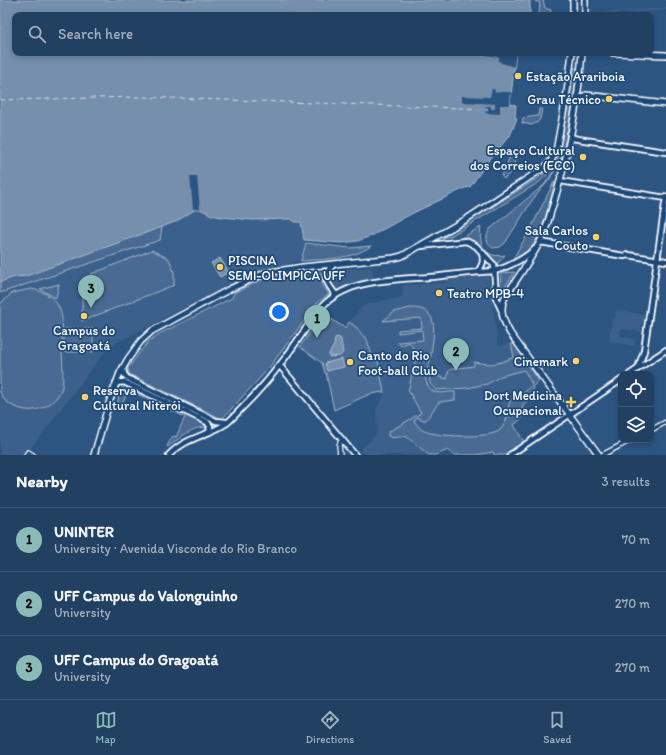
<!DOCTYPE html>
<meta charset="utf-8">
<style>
:root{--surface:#214062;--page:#2d4b6b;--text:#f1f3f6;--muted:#a2afbe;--line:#3e5977;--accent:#8bbbb9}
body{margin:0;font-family:Itim,sans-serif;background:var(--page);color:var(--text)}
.controls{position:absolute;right:12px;bottom:12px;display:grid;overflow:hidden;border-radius:8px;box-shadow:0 2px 6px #0003}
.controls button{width:36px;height:36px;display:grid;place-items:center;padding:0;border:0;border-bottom:1px solid var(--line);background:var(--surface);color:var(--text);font:20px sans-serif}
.you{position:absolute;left:279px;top:312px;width:14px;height:14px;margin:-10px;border:3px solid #fff;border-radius:50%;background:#1a73e8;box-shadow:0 0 0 6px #1a73e833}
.badge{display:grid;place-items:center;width:26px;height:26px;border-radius:50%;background:var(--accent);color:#111;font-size:13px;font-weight:700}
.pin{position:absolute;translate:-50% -33px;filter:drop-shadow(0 1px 2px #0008)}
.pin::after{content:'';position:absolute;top:21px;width:14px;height:12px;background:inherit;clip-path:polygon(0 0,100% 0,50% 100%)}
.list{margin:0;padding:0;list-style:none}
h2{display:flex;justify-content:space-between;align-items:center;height:52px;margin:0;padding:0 16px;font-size:17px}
h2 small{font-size:13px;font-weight:400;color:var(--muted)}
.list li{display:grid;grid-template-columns:26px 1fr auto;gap:12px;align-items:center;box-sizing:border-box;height:64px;padding:0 16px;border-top:1px solid var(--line)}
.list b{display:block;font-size:15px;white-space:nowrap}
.list p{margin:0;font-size:13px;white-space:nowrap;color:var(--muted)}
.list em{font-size:13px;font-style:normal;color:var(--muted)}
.icon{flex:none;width:22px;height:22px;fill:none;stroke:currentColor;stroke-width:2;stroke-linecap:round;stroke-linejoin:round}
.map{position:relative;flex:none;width:666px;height:455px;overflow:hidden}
.search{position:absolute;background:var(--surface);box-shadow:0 2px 6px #0003;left:12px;right:12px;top:12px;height:44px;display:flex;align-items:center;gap:10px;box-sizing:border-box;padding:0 14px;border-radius:8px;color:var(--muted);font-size:15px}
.sheet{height:244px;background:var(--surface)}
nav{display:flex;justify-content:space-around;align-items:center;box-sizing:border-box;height:56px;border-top:1px solid var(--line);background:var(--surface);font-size:11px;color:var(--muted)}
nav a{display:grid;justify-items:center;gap:2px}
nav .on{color:var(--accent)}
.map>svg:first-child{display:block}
.built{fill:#3b618b}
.green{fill:#486b92;stroke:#a4b5c8}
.water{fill:#748fad;stroke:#acbcce}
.pier{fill:#2c5582}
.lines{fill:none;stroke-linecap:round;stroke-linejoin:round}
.ferry{stroke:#d5dde6;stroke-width:1;stroke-dasharray:5 4;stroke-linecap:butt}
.minor-casing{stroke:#fff;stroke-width:6}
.tertiary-casing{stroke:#fff;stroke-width:8}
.secondary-casing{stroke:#fff;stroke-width:8}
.minor{stroke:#1f4a7a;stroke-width:3.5}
.tertiary{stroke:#1f4a7a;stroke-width:4.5}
.secondary{stroke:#1f4a7a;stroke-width:5}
.poi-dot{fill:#ffd166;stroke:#1f4a7a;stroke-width:1.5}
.labels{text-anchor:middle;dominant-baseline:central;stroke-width:3.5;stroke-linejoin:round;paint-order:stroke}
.poi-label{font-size:13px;fill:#fff;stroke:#1f4a7a;text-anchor:start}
</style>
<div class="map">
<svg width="666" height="455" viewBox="0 0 666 455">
<rect width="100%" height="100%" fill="#2c5582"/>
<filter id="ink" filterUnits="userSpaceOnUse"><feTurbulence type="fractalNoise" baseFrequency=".025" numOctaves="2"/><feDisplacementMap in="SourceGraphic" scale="8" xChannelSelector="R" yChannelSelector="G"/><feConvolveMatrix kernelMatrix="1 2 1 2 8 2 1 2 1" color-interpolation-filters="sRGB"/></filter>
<g filter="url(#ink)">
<path class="built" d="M666 8V10L591 15V13Z
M196 209 302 222 304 240 306 243 301 261 294 262 190 305 112 345 106 350 26 455H0V281Z
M372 267 374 279 353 283 336 290 334 288 333 270Z
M488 273 498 346 511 343 516 345 539 381 532 387 534 391 528 396 526 402 523 405 521 419 514 425 524 442 506 455H494L493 452 476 455H454L448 450 435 455H365L360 450 375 436 377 429 376 409 384 395 378 361 374 362 366 337H364L356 327 349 322 364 305 402 297 403 285 444 283 445 281 459 276Z
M616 310 644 314V324H642L641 332 621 329 620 336 635 339 634 346 609 341 612 318H615Z"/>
<path class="green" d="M536 0H543L545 8 551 10 550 14H539L540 3 535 1Z
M574 68H578L574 98 561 159 550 179 533 199 505 243 500 247 493 248C486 244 485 236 490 229L544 185 556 167 569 101Z
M539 109H542L540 119 537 123H535L532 125 522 123 523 118 538 116Z
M518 148C516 159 513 172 504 179L501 175C510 166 505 156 518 148Z
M551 165C551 173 544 178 538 183L451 236 442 238 535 180 545 173Z
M554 182 555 183C548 205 544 233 528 252 523 257 516 260 510 264L531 228Z
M162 227 160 240 0 293V281Z
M481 227C478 244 485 259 505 255L498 263H496C484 250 480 242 461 238Z
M306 243 350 248 371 246C352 260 324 259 301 261Z
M152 250 169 259 174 272V285L82 321V298L90 287 91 274Z
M321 272 323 286 329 294 318 302 269 368 222 419 129 374 128 368 148 342 159 334 232 298 234 293 267 277Z
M515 272 500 294 501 273Z
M59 284 56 298 40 289Z
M31 289C42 291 51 295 57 304 65 316 62 333 62 346 62 356 64 378 62 387 57 404 37 414 21 409 11 406 4 402 0 392V304L12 293Z
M410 308C437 307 435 327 432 347 431 352 431 356 430 360 429 366 425 374 426 381 427 385 430 389 433 391 439 395 448 391 455 392V400L439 402 426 420H423L417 417 414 421C416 423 419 428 422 430 433 437 492 439 500 430 510 419 506 412 510 401L514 397H521L532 384 524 370 501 376 487 384 467 388 436 390C430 385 428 381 431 374L447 379 448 372 451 369 474 366V362C494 365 495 365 514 357L511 343 516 345 539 381 532 387 534 391C528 396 529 401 523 405L521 419 514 425 524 442 506 455H494L493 452 476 455H454L448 450 435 455H429L407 437C401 435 394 440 388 436V432L390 431 421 413 408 390C411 384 410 380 412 374L418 370 414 362 420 358 409 342 401 346 398 342 423 340 422 330 398 333V330L422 328 421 318 383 321 394 312Z
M323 314 345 328 349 322 356 327 364 337H366L374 361H378L384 392 370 394 334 410 326 373H325L322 363 300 347Z
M64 329H93V352H64Z
M124 386 129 387 208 424 209 427 207 428C195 424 177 440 168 447L167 446 173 436 176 437 185 417 129 390 119 410 117 409 119 393Z"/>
<path class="water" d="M0 0H530V15H15V53H516L510 104 516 105 515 117 517 118 510 136 508 137 501 146 493 154 470 187 465 188 411 214 373 235 358 241 342 243 304 240 301 222H295L291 219 252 220 222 217 212 215 200 209H196L177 221 162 227 26 276 15 277 0 282Z
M220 258 229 272 220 277 211 263Z
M335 338 338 337 341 339 343 353 340 356 329 357V354L334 345Z
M342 359 344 367 327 371 325 363Z"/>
<path class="pier" d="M475 53H516L514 67 501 63 499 61V57Z
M492 89H494L495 92H511L510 104 509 105H500V114L485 113 488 109 485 106H491V109H495V104L462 102V96L490 97Z
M190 176H197L200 209H193Z"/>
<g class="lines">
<path class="ferry" d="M0 100 141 97 488 109"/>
<g class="minor-casing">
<path id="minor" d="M651 430 666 422
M26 455 28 452 33 455
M340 455 339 445 342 439
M602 455 631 440"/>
</g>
<g class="tertiary-casing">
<path id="tertiary" d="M570 134 573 138 578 139 666 152
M560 181 666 198
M540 242 624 256 628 255 666 261
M421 246 466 241 476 246 494 265 496 298 501 309
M333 265C321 276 327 284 336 295
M477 272C483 266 484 261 482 253
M280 366 355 455
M123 368 124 374 127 378 216 421 226 422
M638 368 644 351 666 197
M630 374 666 350
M116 383 124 382 207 422 210 426 209 432
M169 455C186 437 208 436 227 423 233 418 239 411 244 406 274 376 294 346 317 312 344 278 391 280 430 277 452 275 473 272 495 271 510 266 523 260 535 249
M510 455 621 380"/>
</g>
<g class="secondary-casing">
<path id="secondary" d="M573 15V0
M585 15V0
M582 53C578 104 568 156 553 205 549 217 546 231 540 242 529 262 516 280 504 299 499 312 504 322 510 333L599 455
M613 53 666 55
M578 101 580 98 586 95 666 104
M94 455 110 400 120 373 128 359 141 341 152 331 230 289 265 273 303 267 394 258 402 256 465 220 545 167 551 161 556 151 567 92 572 53"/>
</g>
<use href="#minor" class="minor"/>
<use href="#tertiary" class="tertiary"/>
<use href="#secondary" class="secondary"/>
</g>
</g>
<g class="poi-dot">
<circle cx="518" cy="76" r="4"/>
<circle cx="609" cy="99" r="4"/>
<circle cx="583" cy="157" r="4"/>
<circle cx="596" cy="237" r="4"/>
<circle cx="220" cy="267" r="4"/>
<circle cx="439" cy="293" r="4"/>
<circle cx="84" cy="316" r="4"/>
<circle cx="576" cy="361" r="4"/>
<circle cx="350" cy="362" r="4"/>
<circle cx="85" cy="397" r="4"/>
<path d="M569 396h4v4h4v4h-4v4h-4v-4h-4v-4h4z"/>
</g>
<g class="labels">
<g class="poi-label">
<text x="526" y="76">Estação Arariboia</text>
<text x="601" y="99" text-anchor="end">Grau Técnico</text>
<text x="575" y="150" text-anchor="end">Espaço Cultural<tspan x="575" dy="15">dos Correios (ECC)</tspan></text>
<text x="588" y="230" text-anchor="end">Sala Carlos<tspan x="588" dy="15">Couto</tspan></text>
<text x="228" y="260">PISCINA<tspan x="228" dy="15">SEMI-OLIMPICA UFF</tspan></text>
<text x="447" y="293">Teatro MPB-4</text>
<text x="84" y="330" text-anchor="middle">Campus do<tspan x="84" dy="15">Gragoatá</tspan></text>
<text x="358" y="355">Canto do Rio<tspan x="358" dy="15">Foot-ball Club</tspan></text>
<text x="568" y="361" text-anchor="end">Cinemark</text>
<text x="93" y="390">Reserva<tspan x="93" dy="15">Cultural Niterói</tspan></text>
<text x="562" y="395" text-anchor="end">Dort Medicina<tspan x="562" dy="15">Ocupacional</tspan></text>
</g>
</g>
</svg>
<div class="controls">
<button><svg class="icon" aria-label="locate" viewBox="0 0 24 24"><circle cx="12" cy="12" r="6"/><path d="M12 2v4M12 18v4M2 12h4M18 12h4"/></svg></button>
<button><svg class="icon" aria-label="layers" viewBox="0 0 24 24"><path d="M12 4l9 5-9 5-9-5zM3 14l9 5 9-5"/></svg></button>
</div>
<div class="you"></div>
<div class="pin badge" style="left:317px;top:338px">1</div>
<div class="pin badge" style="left:456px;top:371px">2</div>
<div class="pin badge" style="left:91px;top:308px">3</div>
<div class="search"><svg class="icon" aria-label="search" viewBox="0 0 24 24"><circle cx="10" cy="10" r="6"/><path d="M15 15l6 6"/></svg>Search here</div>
</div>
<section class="sheet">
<h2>Nearby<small>3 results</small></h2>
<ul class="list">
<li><span class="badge">1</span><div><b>UNINTER</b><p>University · Avenida Visconde do Rio Branco</p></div><em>70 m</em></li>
<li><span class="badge">2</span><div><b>UFF Campus do Valonguinho</b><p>University</p></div><em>270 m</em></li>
<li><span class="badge">3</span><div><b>UFF Campus do Gragoatá</b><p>University</p></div><em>270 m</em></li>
</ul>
</section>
<nav>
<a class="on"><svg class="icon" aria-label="map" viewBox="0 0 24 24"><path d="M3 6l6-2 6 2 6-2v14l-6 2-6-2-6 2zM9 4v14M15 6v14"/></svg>Map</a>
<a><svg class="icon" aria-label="directions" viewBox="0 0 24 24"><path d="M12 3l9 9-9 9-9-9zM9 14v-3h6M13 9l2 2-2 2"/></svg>Directions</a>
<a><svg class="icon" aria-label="saved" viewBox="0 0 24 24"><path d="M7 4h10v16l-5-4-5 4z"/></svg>Saved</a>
</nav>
